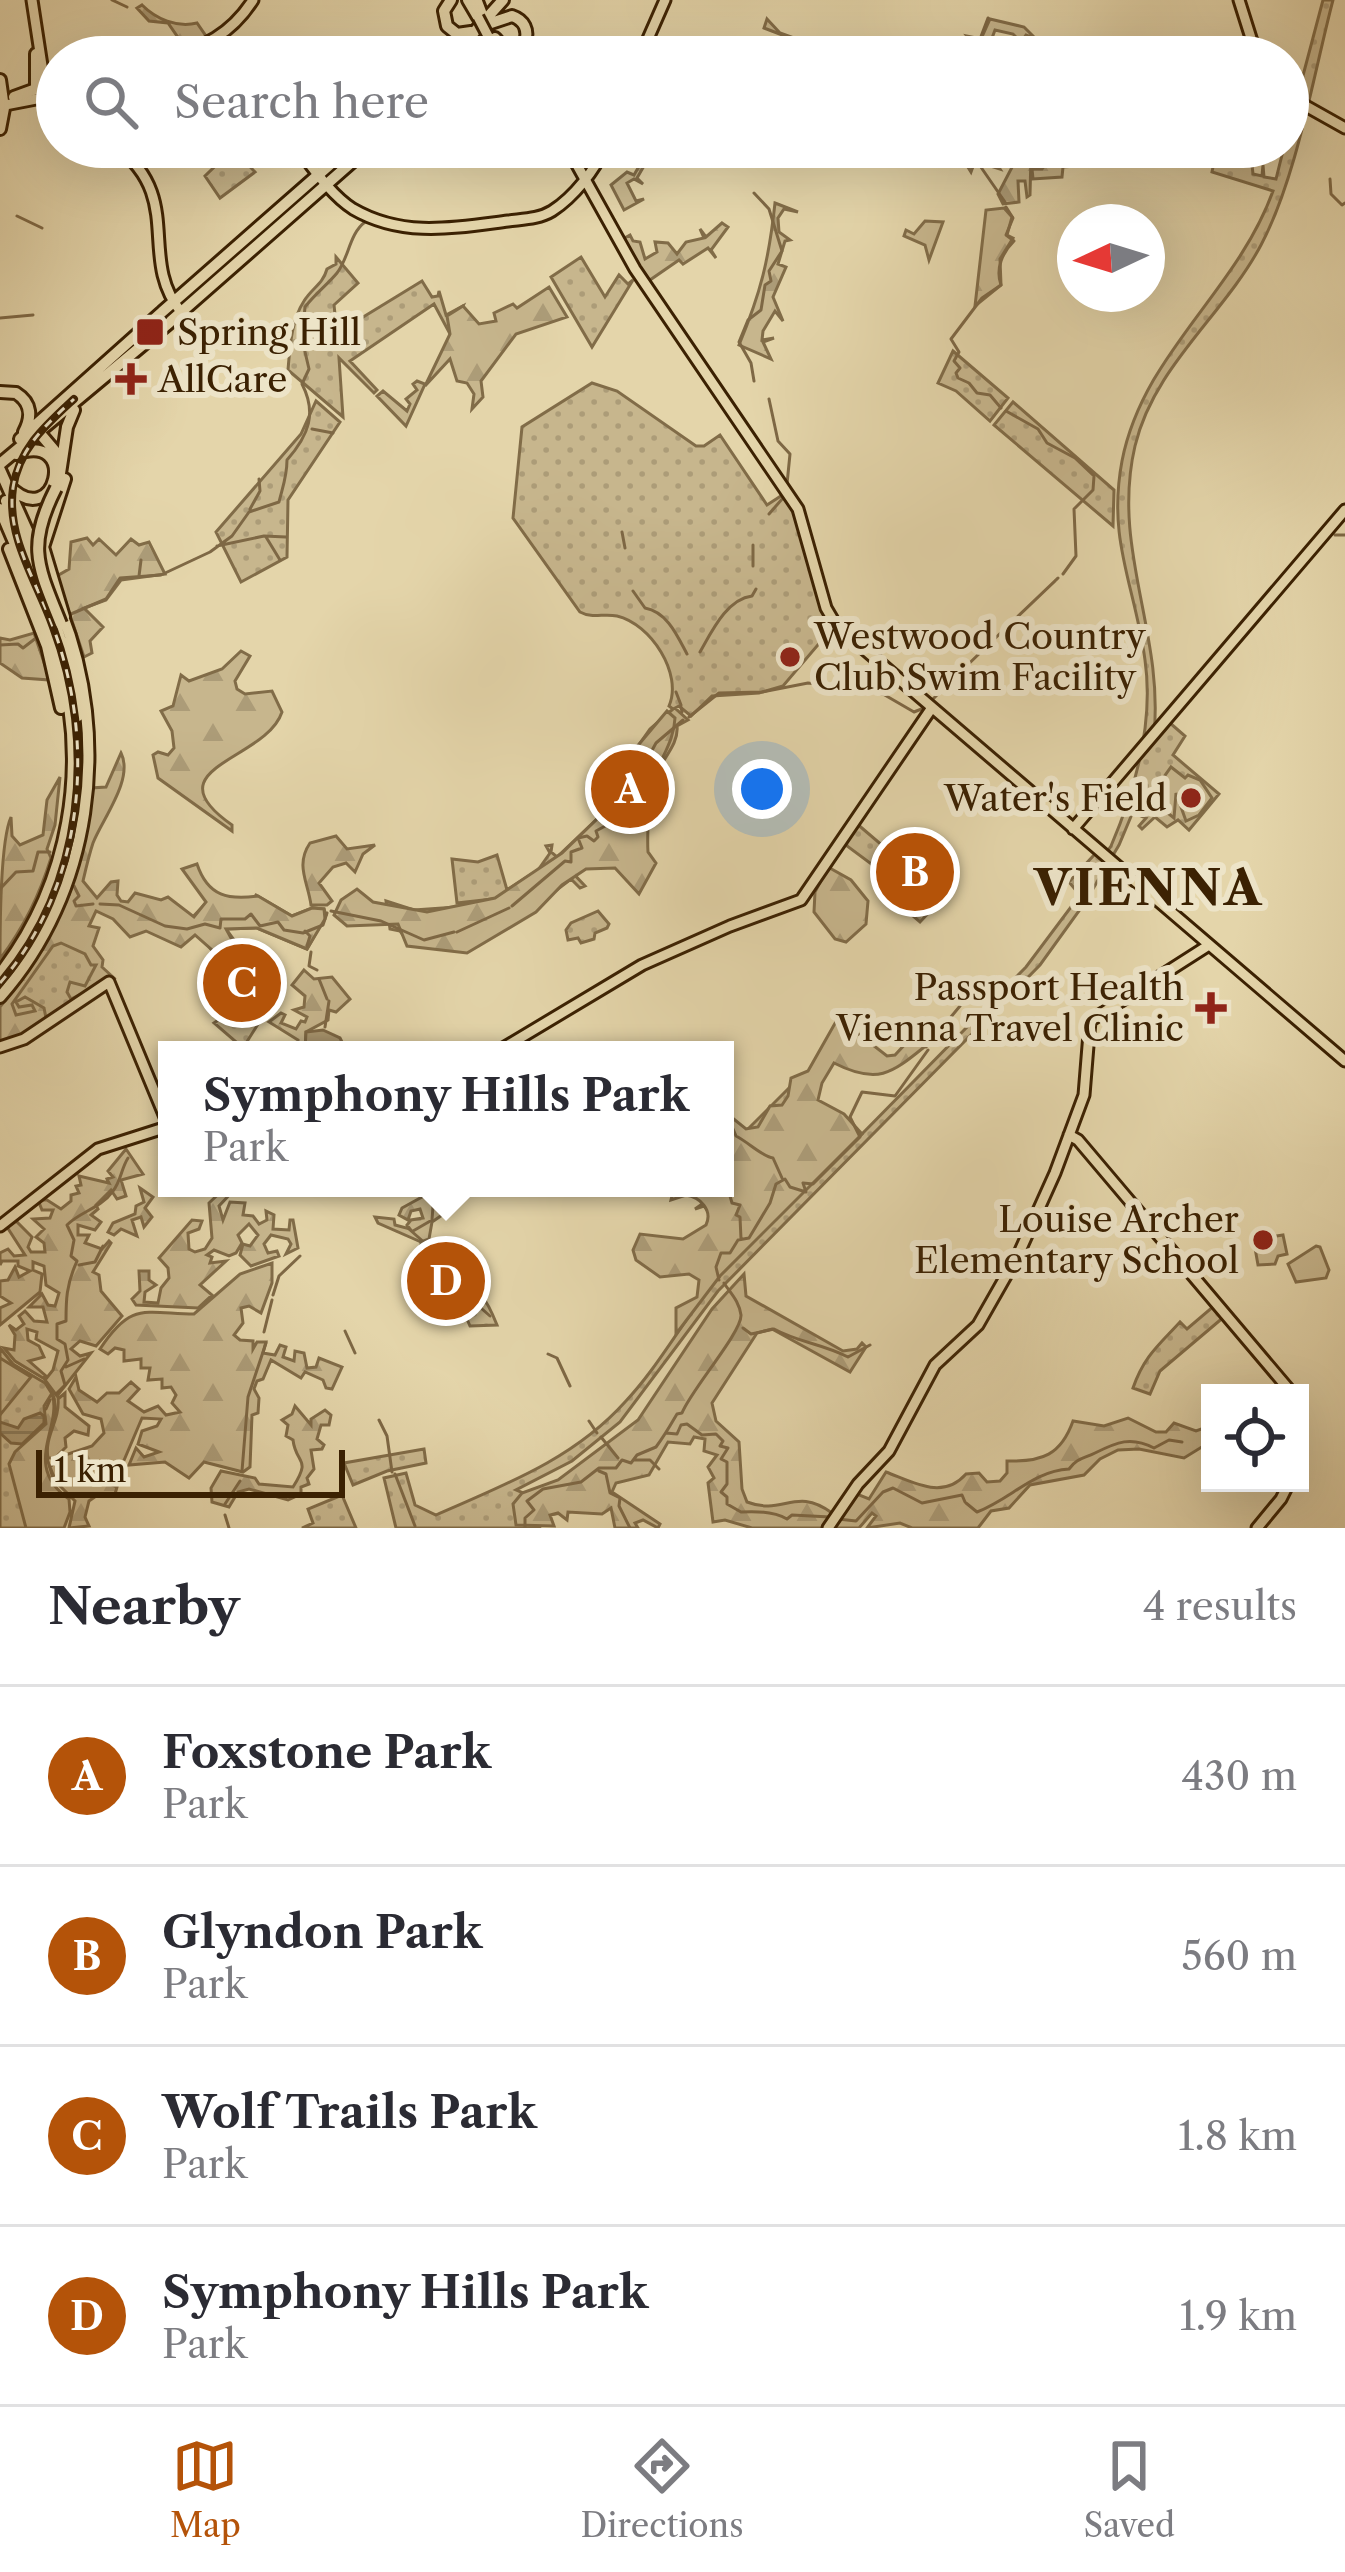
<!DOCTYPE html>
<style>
:root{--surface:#fff;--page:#f7f7f7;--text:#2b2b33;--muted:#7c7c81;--line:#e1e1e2;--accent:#b45309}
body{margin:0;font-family:"Libre Caslon Text",serif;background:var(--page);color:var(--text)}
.controls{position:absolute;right:36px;bottom:36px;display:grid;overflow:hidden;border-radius:0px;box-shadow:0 12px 48px #0002}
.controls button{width:108px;height:108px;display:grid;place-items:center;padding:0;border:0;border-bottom:3px solid var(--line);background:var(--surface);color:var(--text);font:60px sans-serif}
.compass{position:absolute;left:1057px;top:204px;width:108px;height:108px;border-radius:50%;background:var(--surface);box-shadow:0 12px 48px #0002;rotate:266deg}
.scale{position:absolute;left:36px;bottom:30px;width:309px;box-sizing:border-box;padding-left:12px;border:6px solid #3b2102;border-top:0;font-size:33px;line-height:42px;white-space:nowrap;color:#3b2102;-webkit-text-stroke:9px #ede4c8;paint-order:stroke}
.you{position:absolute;left:762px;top:789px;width:42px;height:42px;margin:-30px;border:9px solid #fff;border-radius:50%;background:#1a73e8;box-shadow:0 0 0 18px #1a73e833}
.badge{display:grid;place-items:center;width:78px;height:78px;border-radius:50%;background:var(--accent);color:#fff;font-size:39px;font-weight:700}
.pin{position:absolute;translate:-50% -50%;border:6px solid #fff;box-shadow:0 3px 12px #0006}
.popup{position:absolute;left:158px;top:1041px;width:576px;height:156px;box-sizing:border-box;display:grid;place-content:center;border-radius:0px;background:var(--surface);filter:drop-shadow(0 3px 9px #0005);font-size:39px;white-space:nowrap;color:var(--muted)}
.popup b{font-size:45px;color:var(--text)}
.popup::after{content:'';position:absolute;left:50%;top:100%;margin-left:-24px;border:24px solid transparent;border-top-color:var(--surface)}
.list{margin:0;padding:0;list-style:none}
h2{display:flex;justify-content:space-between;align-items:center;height:156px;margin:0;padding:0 48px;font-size:51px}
h2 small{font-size:39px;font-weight:400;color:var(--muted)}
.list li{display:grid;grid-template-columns:78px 1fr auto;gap:36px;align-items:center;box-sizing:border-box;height:180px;padding:0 48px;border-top:3px solid var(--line)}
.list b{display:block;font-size:45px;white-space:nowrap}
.list p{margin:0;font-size:39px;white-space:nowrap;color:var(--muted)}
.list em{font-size:39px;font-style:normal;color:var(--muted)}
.icon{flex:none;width:66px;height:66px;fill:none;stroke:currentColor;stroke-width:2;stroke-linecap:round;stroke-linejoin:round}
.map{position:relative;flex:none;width:1345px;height:1528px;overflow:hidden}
.search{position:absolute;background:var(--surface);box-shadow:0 12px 48px #0002;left:36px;right:36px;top:36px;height:132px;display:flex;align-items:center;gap:30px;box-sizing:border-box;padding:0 42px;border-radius:66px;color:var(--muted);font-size:45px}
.sheet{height:876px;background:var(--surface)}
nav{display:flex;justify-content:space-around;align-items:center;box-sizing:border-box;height:168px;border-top:3px solid var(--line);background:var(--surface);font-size:33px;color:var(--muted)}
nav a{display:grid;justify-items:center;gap:6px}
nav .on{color:var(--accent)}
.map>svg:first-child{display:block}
.green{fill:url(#green-dots);stroke:#816c48;stroke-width:3}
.forest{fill:url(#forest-firs);stroke:#816c48;stroke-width:3}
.pitch{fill:#c7b68d;stroke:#816c48;stroke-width:3}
.water{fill:url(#water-rules);stroke:#7e6845;stroke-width:3}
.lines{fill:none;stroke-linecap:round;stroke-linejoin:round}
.stream{stroke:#7e6845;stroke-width:3}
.major-casing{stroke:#3b2102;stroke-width:15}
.highway-casing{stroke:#3b2102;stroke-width:16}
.major{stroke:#e4d5aa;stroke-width:9}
.highway{stroke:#e4d5aa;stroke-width:10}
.rail-casing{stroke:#3b2102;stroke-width:8}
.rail{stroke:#ede4c8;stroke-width:3;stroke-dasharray:9;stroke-linecap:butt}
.major-bridge-casing{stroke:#3b2102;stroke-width:15;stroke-linecap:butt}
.highway-bridge-casing{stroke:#3b2102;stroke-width:16;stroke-linecap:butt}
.major-bridge{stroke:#e4d5aa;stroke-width:9}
.highway-bridge{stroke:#e4d5aa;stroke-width:10}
.poi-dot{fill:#8f2418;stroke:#ede4c8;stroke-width:4.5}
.labels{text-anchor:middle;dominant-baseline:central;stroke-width:12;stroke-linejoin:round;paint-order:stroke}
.poi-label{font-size:36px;fill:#3b2102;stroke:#ede4c8;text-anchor:start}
.district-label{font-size:48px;font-weight:bold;letter-spacing:3px;fill:#3b2102;stroke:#ede4c8}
</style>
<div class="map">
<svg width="1345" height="1528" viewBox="0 0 1345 1528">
<defs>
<pattern id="green-dots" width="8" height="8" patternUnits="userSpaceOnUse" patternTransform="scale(3)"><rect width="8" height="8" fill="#c7b68d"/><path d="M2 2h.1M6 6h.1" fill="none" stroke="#ac9c78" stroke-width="1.8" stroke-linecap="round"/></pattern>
<pattern id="forest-firs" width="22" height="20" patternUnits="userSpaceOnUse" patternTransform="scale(3)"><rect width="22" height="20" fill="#c7b68d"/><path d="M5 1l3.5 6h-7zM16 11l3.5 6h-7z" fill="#ac9c78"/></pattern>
<pattern id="water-rules" width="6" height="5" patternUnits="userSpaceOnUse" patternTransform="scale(3)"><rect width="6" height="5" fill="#ab9871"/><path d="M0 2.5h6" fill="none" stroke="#8c7c5b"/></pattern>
</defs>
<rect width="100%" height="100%" fill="#e4d5aa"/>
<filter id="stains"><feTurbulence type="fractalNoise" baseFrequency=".00167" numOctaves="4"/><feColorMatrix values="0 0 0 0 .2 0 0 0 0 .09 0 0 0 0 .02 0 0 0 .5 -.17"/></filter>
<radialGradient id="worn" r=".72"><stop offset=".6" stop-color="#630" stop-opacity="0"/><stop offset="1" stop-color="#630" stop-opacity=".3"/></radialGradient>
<path class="green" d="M1323 0H1333C1313 76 1297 177 1261 245 1224 315 1154 366 1135 446 1111 548 1164 633 1154 734L1170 723 1185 736 1173 755 1219 794 1189 830 1178 820 1167 827 1155 817 1142 829 1139 826 1146 818 1141 816 1147 810 1155 816 1159 811 1148 801 1142 803 1144 798 1140 795 1119 845 1084 904 1040 965 718 1291 620 1422 572 1461 516 1490 567 1512 549 1515 539 1528H396L384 1478 406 1473 415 1505 436 1515C504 1485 574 1459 625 1402 661 1364 685 1316 719 1277L689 1260 711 1216 704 1206 695 1209 725 1188 730 1147 794 1083 859 1137 1026 967 1080 895 1069 882 1095 854 1106 853 1111 846C1135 790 1154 723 1145 660 1135 586 1107 540 1122 461 1143 353 1236 293 1273 191L1212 172 1217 147H1250L1253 174 1262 176 1263 165 1264 177 1276 179 1284 147H1288V132Z
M233 149 255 172 220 198 205 176Z
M336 257 358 283 334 305 337 333 422 281 432 297 438 296 439 291 446 315 463 306 450 334 434 304 350 361 377 390 374 393 339 358 343 417 288 370C290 347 291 321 304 301 312 288 323 284 327 269L336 264Z
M581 257 605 297 619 275 628 284 633 280 592 347 551 277Z
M953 351 1008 398 990 421 956 391 938 383Z
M417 381 425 384 406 426 377 396 383 391 407 411 410 404 406 399 417 390 413 384Z
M592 383 617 391 696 446H704L720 435 767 505 784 494 800 526 834 626 783 686 759 693 712 696 691 716 679 706 675 708 688 720 677 726C680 751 646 770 654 797L651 804 657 810 569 869 585 886 580 888 571 879 515 922 468 950 406 939 400 931 390 929 386 901 414 910 485 905 492 899 457 903 452 859 478 862 497 855 507 890 538 870 550 853 546 846 552 845 551 852 557 857 599 817 618 776 608 769 619 773 650 729 673 709 669 706C683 674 651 624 617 616 603 613 593 619 580 612L513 518 522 427Z
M316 401 340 422 288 500 287 557 241 582 216 532 301 434Z
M1013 402 1114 490 1113 526 994 425Z
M856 823 884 847 897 833 929 860 945 864 952 878 951 889 920 922 892 898 901 886 843 843Z
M72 895 105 979 20 1035 0 1041V1012L45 950Z
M256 895 292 916 312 908 324 909 326 915 307 949 257 928 226 929 275 997 243 1048 214 1023 227 1014 226 970 190 920 206 903 244 914Z
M598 911 609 924 607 928 595 933 594 939 581 943 578 938 568 940 566 930 571 923Z
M421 1242 445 1253 451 1273C478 1286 486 1297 497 1325L470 1326 460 1303 424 1291 425 1277 435 1273 426 1253 412 1254 421 1251Z
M1215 1305 1225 1316 1160 1371 1150 1394 1133 1388C1144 1356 1159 1345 1180 1322L1187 1329Z
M0 1348 13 1364 45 1383 54 1397 56 1412 44 1448 56 1488 59 1528H0Z
M424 1449 426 1463 387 1471 353 1485 344 1463Z
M342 1495 356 1528H302L313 1523 308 1509Z"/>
<path class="forest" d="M142 5C156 19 177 28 197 23L208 39 186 49 168 23 149 21 137 8Z
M767 19 780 33 816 46 821 38 845 50V41L847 50 860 45 856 57H810L781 47 785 36 764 28Z
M990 19 1024 27 1036 39 1026 35 1021 42 1013 34 995 30 985 57 964 54 971 41 967 36 981 39Z
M650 147H655L637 178 643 184 634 179 627 183 636 201 644 199 624 210 611 185 627 172 634 175Z
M967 147H986L1000 169 975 161 971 172 958 151Z
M1059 147 1075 151 1089 147 1086 165 1063 167 1062 177 1033 179 1032 169H1042Z
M1021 150 1031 155 1030 195 1027 197 1025 181H1018L1019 202 1003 204 998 194Z
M775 203 798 212 784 209 778 218 779 232 790 240 785 241 778 264 786 267 773 297 783 321 775 311 763 331 762 340 774 338 763 342 771 359 739 345C761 292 769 259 775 203Z
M1004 208 1012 217 1007 235 1013 238 1000 259 1001 285 975 306 986 210Z
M925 221 943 222 929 260 925 245 904 236 906 230 914 234Z
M722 223 728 227 711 250 716 258 708 248 683 264 679 260 647 282 621 240 630 235 633 241 640 242 645 259 657 252 655 242 668 243 677 254 686 242 704 238 700 229 706 237Z
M549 287 567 317 516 334 481 381 483 397 472 409 474 394 467 383 457 381 450 359 425 386 450 334 447 316 463 306 479 324 496 321 494 313 513 304 517 308Z
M87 538 93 545 99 539 116 555 131 539 139 545 149 542 165 574 121 580 106 600 84 608 103 627 90 641 92 653 84 657 57 576 69 569 71 542Z
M34 633 50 680 22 678 0 663V638L10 640Z
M241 651 250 656 235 681 237 689 245 694 272 691 282 712C266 761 149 767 232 825V831L158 778 153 755 158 752 168 755 174 748 172 731 161 711 173 706 181 675 189 681 222 669Z
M667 711 675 718C674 743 659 759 653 783 649 797 647 836 648 852L656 863 639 894 615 868 586 869 562 885 536 912 467 953 407 946 398 924 347 926 334 915 341 900 357 889 373 902 427 912 495 898 562 853 599 817 624 762Z
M121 753C134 779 103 818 93 843 89 855 86 868 83 881L97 898 111 882 118 881 117 895 121 901 128 902 135 893 161 900 168 897 194 917 206 902 182 869 197 864C208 897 229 900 258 896L292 916 312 908 324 909 325 919 307 949 257 928 226 929 231 938 262 964 259 973 245 970 233 980 236 1004 230 1010 224 1008 218 995 221 958 195 935 181 947 146 931 130 937 113 919 96 911 89 926 99 928 93 946 103 960 102 967 114 978 71 999 67 992 70 982 85 986 96 965H91L85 954 61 943 53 946 12 1004 16 1015 35 1011 32 1005 19 1007 16 1002 25 997 44 1008 46 1018 22 1038 0 1045V1007L28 969 69 895 91 788 106 787Z
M60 777 55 825 47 849 51 858C40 894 23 929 0 959 0 925 0 841 11 817L12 836 20 845 43 835 47 800Z
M336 836 347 849 375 845 363 854 355 872 346 863 333 867 319 883 332 901 327 905H311C308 882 295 865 310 843Z
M828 867 851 880 868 901 866 924 846 942 835 939 814 912 815 892Z
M304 970 314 979 332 977 350 999 336 1012 329 1010 328 1020 306 1032 305 1050H297L298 1040 269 1022 281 1013 285 1015 281 1023 296 1029 301 1021 305 1022 307 1017 294 1010 304 1007 305 996 292 985Z
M838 1018 887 1056 895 1055 922 1026 933 1040C894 1071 881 1087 834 1063L822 1083 818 1100 844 1114 862 1134 720 1276 676 1334V1308L697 1297 699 1280 689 1274 660 1277 636 1260 633 1250 640 1234 683 1239 706 1225C713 1210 700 1197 686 1195L671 1200 674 1188H725V1112L746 1129 758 1127 770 1106 782 1105 788 1096 791 1078 808 1071Z
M126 1149 143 1174 121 1180 126 1196 117 1199 111 1190 96 1205 98 1209 91 1215 101 1222 95 1230 78 1225V1235H89L85 1243 102 1249 109 1241 111 1243 93 1272 99 1275 101 1291 122 1316 96 1346 80 1341 71 1349 80 1356 91 1353 57 1396 45 1380 53 1370 58 1351 36 1339 37 1332 27 1329 28 1340 39 1346 44 1357 29 1361 46 1376 43 1378 15 1361 4 1348 14 1350 15 1335 9 1325 16 1330 24 1324 19 1316 25 1311 34 1321 47 1322 43 1307H29L42 1294 48 1305 55 1306 59 1293 46 1285 44 1266 33 1262V1270L42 1274 40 1292 0 1325V1308L11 1303 0 1296V1281L8 1280 15 1267 19 1277 30 1271 18 1266V1261H2L0 1265V1253L8 1249 14 1256 25 1255 7 1227 16 1221 32 1237 28 1247 31 1252H45L44 1243 36 1237 44 1229 33 1219 50 1218 53 1210H42L38 1200H47L61 1209 71 1201V1195L79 1193 76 1186 81 1185 79 1176 109 1183 107 1179 113 1177 108 1171Z
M140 1188 153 1197 145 1208 152 1217 144 1227 141 1217 132 1220 137 1236 121 1229 114 1235 108 1232 113 1223 135 1214 136 1206 144 1202Z
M225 1188 234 1190 219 1206 223 1220 230 1202 245 1203 243 1215 253 1216 259 1224 267 1220 266 1211 274 1215 273 1229 289 1230 290 1220H293L298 1248 286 1254 291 1244 288 1239 271 1235 264 1244 268 1253 277 1251 279 1256 251 1266 240 1255 243 1244 250 1246 258 1235 249 1224 238 1235 242 1243 236 1253 229 1256 214 1250 207 1255 212 1257 210 1263 226 1261 200 1285 212 1295 198 1308 136 1305 132 1299 140 1291 139 1271H149V1280L156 1285 145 1292 144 1302 158 1303 161 1288 169 1278 168 1268 159 1258 192 1220 202 1221 199 1229 188 1233 189 1249 195 1252 205 1249 212 1238 209 1203Z
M433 1191 445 1198 446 1208 451 1209 432 1222 429 1239 421 1242 378 1223 375 1217 394 1219 395 1225 410 1229 407 1225 411 1220 423 1218 420 1209 411 1211 408 1220 399 1215 402 1208Z
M272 1263V1283L261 1313 249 1306 241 1308 243 1323 234 1335 240 1340 253 1341V1349L257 1342H266L263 1353 275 1355 280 1345 286 1347 283 1357 294 1361 295 1351 304 1353 307 1368 316 1367 319 1358 342 1367 332 1389 326 1388 323 1380 305 1372 301 1378 271 1360 263 1379 257 1381 254 1389 259 1398 258 1413 252 1415 250 1467 243 1472 204 1462 189 1478 165 1462 129 1465 136 1448 144 1457 159 1452 138 1444 142 1431 157 1426 161 1419 142 1418 122 1465 112 1467 110 1484 117 1487 115 1494H99L89 1501 85 1517 89 1526 69 1528 75 1501 56 1482 50 1467 62 1456 92 1446 104 1433 101 1419 83 1414 69 1389 76 1377 79 1390 97 1402 107 1393H119L131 1382 139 1389 128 1401 144 1412 158 1406 166 1415 180 1412 172 1403 176 1395 171 1387 162 1388V1379L148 1380 150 1368H141V1359L124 1361V1350L115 1348 108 1354 100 1349C131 1302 143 1313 194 1314L240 1274Z
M744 1274 746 1296 843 1351 857 1349 862 1343 866 1347 850 1372 772 1329 757 1333 712 1403 716 1421 739 1442 742 1489 747 1502C784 1516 795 1486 832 1513L822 1528H752L725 1520 713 1522 708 1483 714 1478 708 1467 717 1455 704 1451 705 1439 694 1437 690 1444 668 1442 649 1475 616 1483 612 1492 660 1524 658 1528 643 1520 635 1523 638 1528H615L611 1508 602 1514 568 1512 567 1520 558 1513 550 1515 554 1526 516 1525 513 1504 522 1493 558 1480 638 1420 712 1309Z
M0 1358 31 1377 0 1415Z
M52 1393C63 1428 21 1465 69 1499L70 1512 64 1528H26L9 1464 15 1452 46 1424 44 1406Z
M65 1393V1407L89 1426 88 1435 74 1431 65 1438 66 1447 55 1458H48C44 1436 60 1421 58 1399Z
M295 1406 311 1425V1419L325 1410 331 1415 329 1425H321L317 1439 324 1445 322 1449 311 1450 314 1469 307 1478 309 1484 301 1487V1494L288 1500 249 1489 238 1492 229 1507 212 1502 211 1488 221 1471 255 1478 259 1484 293 1487C312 1457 296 1465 293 1440L286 1436 288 1425 282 1420 292 1414Z
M1128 1418 1156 1432H1166L1174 1423 1196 1431 1210 1426V1442L1184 1458 1139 1449 1118 1450 1100 1459 1084 1475 1030 1485 1009 1508 991 1511 978 1528H912L900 1523 867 1528 876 1516 872 1513 859 1528H833L857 1494 869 1499 886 1472C915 1483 943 1500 966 1474L979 1473 987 1482 1000 1481 1007 1473V1461C1042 1462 1061 1455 1073 1421L1104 1426Z"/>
<path class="pitch" d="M1171 767 1185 778 1188 775 1200 780 1212 798 1199 815 1186 821 1176 793 1174 818 1149 798Z
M249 971 268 996 252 1008 234 983Z
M1283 1235 1287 1254 1278 1256 1275 1264 1258 1265 1255 1248 1264 1238Z
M1316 1246 1320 1247 1329 1270 1326 1278 1296 1282 1288 1264Z"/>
<path class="water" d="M323 1030 340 1038 346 1050H305L306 1032Z
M40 1413 44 1416V1423L22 1444 11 1443 0 1433V1422L18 1428 24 1419Z"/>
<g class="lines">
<path class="stream" d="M112 0 127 7
M789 38 796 49 814 57
M974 55 988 18
M816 57H831
M967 147 1005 202
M1330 179 1331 194 1342 205 1345 203
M754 193 769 209 782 251 769 271 771 281 765 285 761 310 748 320 739 342 751 363 754 381
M17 216 42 228
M0 318 33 315
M769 399 778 441 790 454 787 484
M1001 408 990 395 977 393 969 383 958 378 956 373 960 368 954 361 959 352 951 339 982 298 1001 285C995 268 1003 252 1014 241L1006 235 1013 218 1006 207
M1006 411 1038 429 1047 443 1075 458 1094 476 1093 490 1074 509 1076 556 1063 574
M312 429 333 433
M250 509 260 491 259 479
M769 514 783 498
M622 532 625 548
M1335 535H1345
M266 537 280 560
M753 545V566
M217 546 264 536 286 537
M163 574 210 552 232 536 249 512 279 502C283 486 287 476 287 460 309 435 317 413 302 384L309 369 302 339 305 307C315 294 327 285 337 273 349 258 349 234 365 222
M139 576 141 560
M633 591 645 608C667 612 677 635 687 654
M71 614 106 599 120 578 161 575
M0 645 18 644 23 648 36 638
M700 652C712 631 727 599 752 596L756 589
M837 687 883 694 914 712 924 708
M676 692 681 705
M931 701C973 659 1015 619 1058 578
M681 707 682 712
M689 717 719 693 762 692 808 683 831 686
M612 771 636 802
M74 886 79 896 74 901 76 906 93 904
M0 889 16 872 33 871 38 852H50
M100 904 119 905 165 926 187 929 205 924 220 928 221 919H245L251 914 260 926 278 922 284 930 303 933 323 925 327 913
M512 906 565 861 571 862V852L582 848 578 838 587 836 594 841 598 837 596 831 607 825 616 827C626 816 632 805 644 794V787L637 778 656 743 683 720
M331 911 381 921 424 940 454 932
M305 931 310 936 307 946
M457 932 509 908
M311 952 309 966 317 970
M319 979 327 999
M325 1027 329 1001
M926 1047 960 1006
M725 1110 736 1136C748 1142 763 1157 773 1158L782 1178
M719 1188 730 1196 732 1203 740 1205 736 1215 740 1217 741 1239
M409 1229 435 1252 445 1281 462 1304 473 1301 490 1316
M413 1231 432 1220 433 1206 429 1199
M79 1265 95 1262 103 1246
M719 1280 716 1267 721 1253H730L738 1240 749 1238 770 1203 776 1184 785 1179 790 1187 806 1192 803 1183 813 1184 860 1137 850 1117 862 1092 895 1096 928 1050
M273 1295 279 1276 300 1256
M743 1328 751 1334 774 1329C800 1343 820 1343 848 1357L870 1345
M345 1331 355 1353
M264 1332 272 1300
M548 1354 557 1358 570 1386
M66 1367 84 1359
M56 1394 65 1385 61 1371 68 1360 65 1344 57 1339V1324L66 1321C66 1301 66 1285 77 1261L71 1256 74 1240 67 1225C81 1211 100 1209 113 1191 121 1181 121 1169 128 1158
M53 1399H54
M46 1409 50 1400
M379 1420 387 1436 392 1472
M589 1421 597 1433
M666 1433 677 1434 681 1425 687 1424 702 1435 716 1434 723 1441 720 1446 728 1448 721 1459 727 1462V1484L721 1492 727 1497V1504L741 1512C756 1511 775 1512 787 1519L792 1515 830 1517
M601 1437 618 1458
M635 1460H650L659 1469
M242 1471 248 1397 266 1343
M599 1471 606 1474 610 1493 620 1498 619 1506 630 1528
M395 1474 415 1526
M966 1503 977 1512C1011 1499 1033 1471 1069 1469 1077 1458 1083 1459 1095 1453 1117 1442 1131 1436 1154 1448L1169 1440 1182 1442
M225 1504 240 1481
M225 1515 229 1528
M838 1519 856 1521 883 1492 893 1488 922 1503 962 1495 965 1502
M525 1528V1518L534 1510 527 1501 543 1489 581 1482 599 1468H616L622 1460 631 1463 637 1455 656 1447C665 1435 670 1426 677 1414L682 1413C691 1390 742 1332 741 1315 739 1301 731 1294 724 1283"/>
<g class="major-casing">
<path id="major" d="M32 0 48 105 57 124
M477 0 482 13
M1239 0 1257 57
M219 36 238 57
M488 36 502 57
M165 57C203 49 232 33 253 0
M640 57 665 0
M1288 96 1345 128
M0 106 57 95
M117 147C185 199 137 257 181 312
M297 147C313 168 331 195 353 209 403 238 454 228 508 221 523 219 539 219 552 211 574 197 595 170 605 147
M567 147 635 269 798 509 826 608 836 625 1345 1061
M1073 829 1345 510
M0 1047 24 1039 109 982 167 1122
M500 1050 642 965 730 926 801 900 931 709
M1069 1135 1078 1140 1292 1393
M0 1226 98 1149 167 1127
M1300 1407V1434
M828 1528 858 1484 889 1451 935 1365 978 1325 1019 1253 1055 1173 1084 1095 1090 1021 1209 945
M1257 1528 1281 1499 1289 1483"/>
</g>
<g class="highway-casing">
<path id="highway" d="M451 0 444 11 447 26 457 34 471 32
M468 0 478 17
M488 24 512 16C524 20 529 30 525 42L515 50 504 48 495 38
M452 57 503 0
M465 57 479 50 492 57
M0 80 4 108 0 129
M14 97 36 89V54
M162 312 350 147
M171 321 369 147
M0 392 16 393C32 403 32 417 24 432
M37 430 54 450 60 464
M20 439 161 313
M0 464 169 323
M0 470 38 555
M59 480 67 427 74 410
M9 486C56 534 80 430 16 454
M6 501 44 595
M0 509C20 557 43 606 58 656 90 766 70 884 0 974
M9 549 47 646 61 708
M64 617 43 547 65 479
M53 618 67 658 78 716
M0 997C92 893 112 739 61 611"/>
</g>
<use href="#major" class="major"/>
<use href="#highway" class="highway"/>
<g class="rail-casing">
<path id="rail" d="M0 983C84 886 97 744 53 627 37 582 6 537 13 488 19 448 46 425 74 399"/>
</g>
<use href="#rail" class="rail"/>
<g class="major-bridge-casing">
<path id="major-bridge" d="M478 17 488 36"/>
</g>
<g class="highway-bridge-casing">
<path id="highway-bridge" d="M56 488C26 547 38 566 61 624"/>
</g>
<use href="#major-bridge" class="major-bridge"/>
<use href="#highway-bridge" class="highway-bridge"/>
</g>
<g class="poi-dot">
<rect x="135" y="317" width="30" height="30" rx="6"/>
<path d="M125 361h12v12h12v12h-12v12h-12v-12h-12v-12h12z"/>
<circle cx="790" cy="657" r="12"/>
<circle cx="1191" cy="798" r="12"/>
<path d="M1205 990h12v12h12v12h-12v12h-12v-12h-12v-12h12z"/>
<circle cx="1263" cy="1240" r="12"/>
</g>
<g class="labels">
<g class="poi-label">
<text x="177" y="332">Spring Hill</text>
<text x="158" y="379">AllCare</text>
<text x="814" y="636">Westwood Country<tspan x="814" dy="41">Club Swim Facility</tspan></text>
<text x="1167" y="798" text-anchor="end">Water's Field</text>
<text x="1184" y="987" text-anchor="end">Passport Health<tspan x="1184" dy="41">Vienna Travel Clinic</tspan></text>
<text x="1239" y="1219" text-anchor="end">Louise Archer<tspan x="1239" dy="41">Elementary School</tspan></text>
</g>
<g class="district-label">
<text x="1149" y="887">VIENNA</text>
</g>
</g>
<rect width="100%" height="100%" filter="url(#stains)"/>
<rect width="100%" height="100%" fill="url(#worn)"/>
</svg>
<div class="controls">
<button><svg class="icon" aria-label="locate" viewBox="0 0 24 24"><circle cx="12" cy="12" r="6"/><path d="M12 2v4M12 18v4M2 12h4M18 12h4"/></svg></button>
</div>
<svg class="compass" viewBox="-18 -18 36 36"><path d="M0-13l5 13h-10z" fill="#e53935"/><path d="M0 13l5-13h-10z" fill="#7c7c81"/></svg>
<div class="scale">1 km</div>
<div class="you"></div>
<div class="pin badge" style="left:630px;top:789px">A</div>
<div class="pin badge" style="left:915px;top:872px">B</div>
<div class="pin badge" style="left:242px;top:983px">C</div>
<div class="pin badge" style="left:446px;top:1281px">D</div>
<div class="popup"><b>Symphony Hills Park</b>Park</div>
<div class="search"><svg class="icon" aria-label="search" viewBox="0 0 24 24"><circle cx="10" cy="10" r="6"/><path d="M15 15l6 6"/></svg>Search here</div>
</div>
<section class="sheet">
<h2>Nearby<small>4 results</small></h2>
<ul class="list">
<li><span class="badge">A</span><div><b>Foxstone Park</b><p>Park</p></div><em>430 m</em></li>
<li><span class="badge">B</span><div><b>Glyndon Park</b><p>Park</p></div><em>560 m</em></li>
<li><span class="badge">C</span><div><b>Wolf Trails Park</b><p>Park</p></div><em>1.8 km</em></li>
<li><span class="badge">D</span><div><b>Symphony Hills Park</b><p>Park</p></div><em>1.9 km</em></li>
</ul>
</section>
<nav>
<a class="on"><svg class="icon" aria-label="map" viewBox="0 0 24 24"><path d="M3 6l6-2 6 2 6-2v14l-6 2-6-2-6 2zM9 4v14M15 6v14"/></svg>Map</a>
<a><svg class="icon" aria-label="directions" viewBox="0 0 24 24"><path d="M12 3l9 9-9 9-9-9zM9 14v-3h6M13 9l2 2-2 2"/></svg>Directions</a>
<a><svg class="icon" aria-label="saved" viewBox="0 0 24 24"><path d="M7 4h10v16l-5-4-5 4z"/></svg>Saved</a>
</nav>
